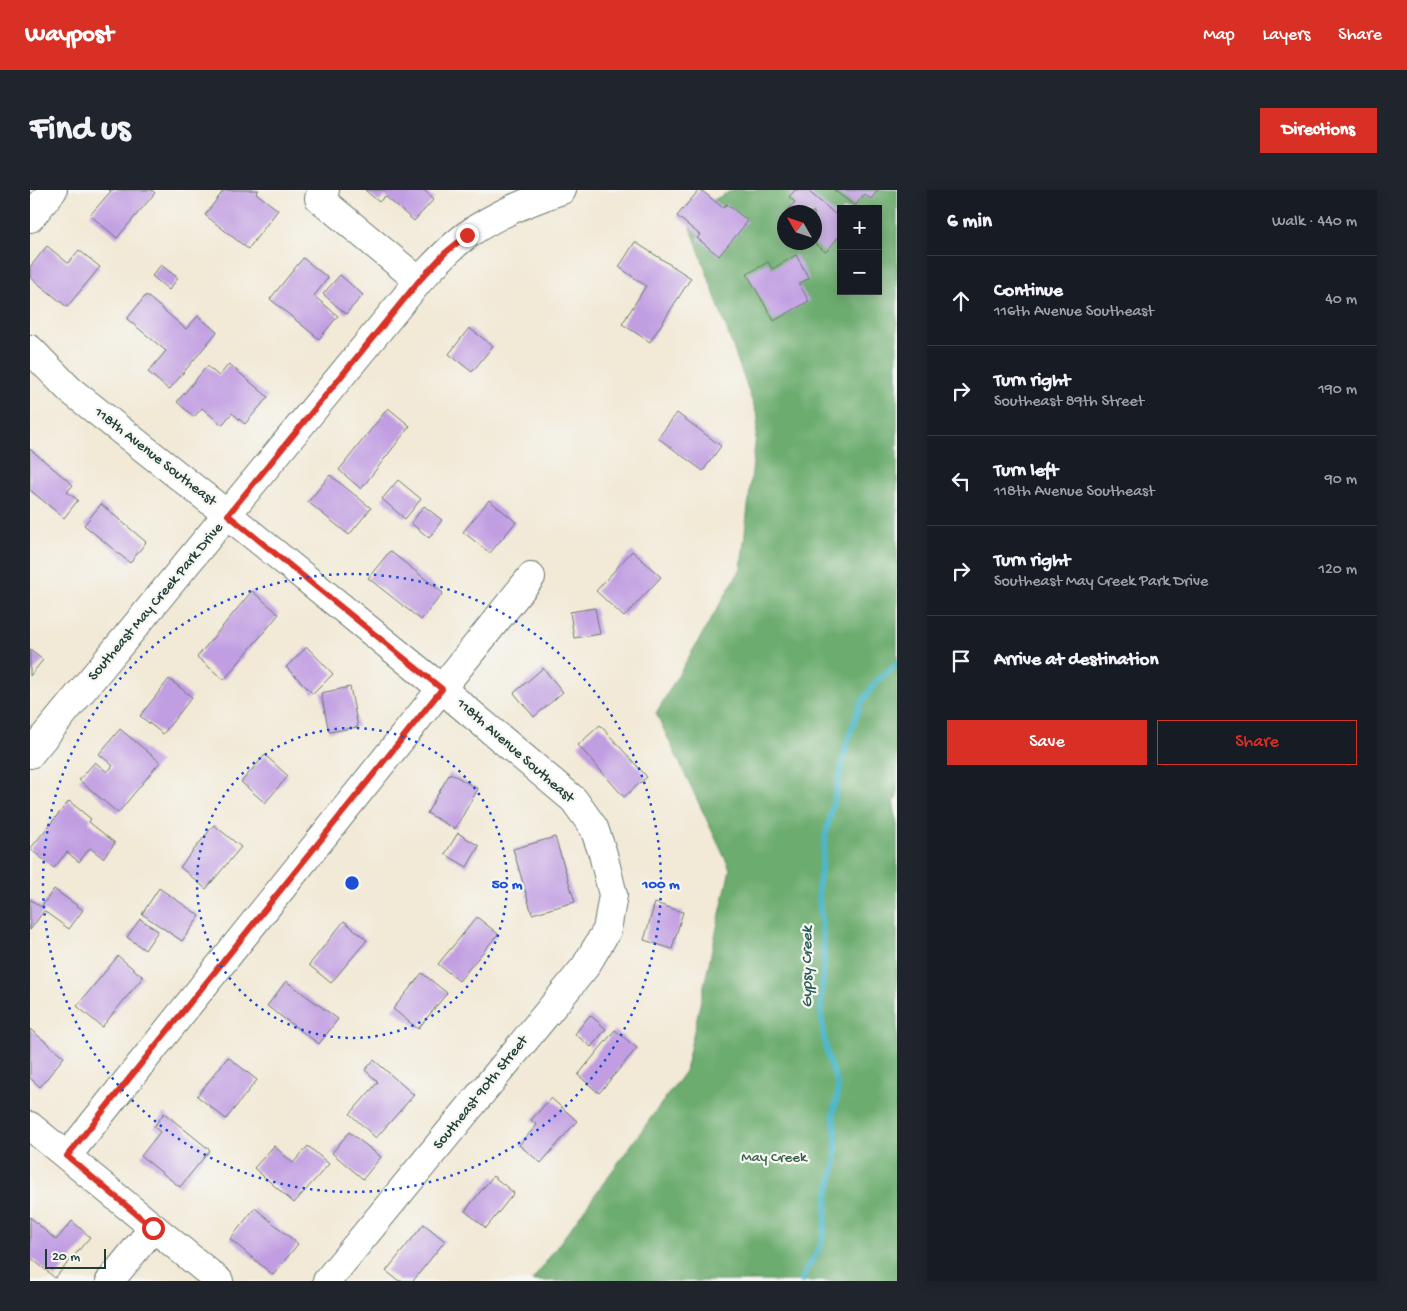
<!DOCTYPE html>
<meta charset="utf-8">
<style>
:root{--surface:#171b24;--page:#20242c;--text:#f1f3f6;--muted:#9ea1a6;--line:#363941;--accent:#d93025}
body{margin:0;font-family:"Gochi Hand",sans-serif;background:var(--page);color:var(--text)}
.controls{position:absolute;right:15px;top:15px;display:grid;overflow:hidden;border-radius:0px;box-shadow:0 2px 12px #0003}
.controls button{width:45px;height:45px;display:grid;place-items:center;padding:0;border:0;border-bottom:1px solid var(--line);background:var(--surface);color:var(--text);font:25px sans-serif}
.compass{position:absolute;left:747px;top:15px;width:45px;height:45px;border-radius:50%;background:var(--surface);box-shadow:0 2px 12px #0003;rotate:309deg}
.scale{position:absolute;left:15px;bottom:12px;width:61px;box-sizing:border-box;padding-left:5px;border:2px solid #1f3d34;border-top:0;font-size:14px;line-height:18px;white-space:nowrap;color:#1f3d34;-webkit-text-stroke:4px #f6f6f2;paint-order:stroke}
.stop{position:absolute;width:15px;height:15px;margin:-11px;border:4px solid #d93025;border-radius:50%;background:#fff}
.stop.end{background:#d93025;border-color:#fff;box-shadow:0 1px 5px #0008}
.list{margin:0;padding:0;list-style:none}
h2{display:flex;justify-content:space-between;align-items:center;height:65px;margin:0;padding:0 20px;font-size:21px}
h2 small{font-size:16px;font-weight:400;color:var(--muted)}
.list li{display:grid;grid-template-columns:32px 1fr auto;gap:15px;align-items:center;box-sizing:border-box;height:90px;padding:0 20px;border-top:1px solid var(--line)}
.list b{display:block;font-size:19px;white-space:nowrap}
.list p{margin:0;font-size:16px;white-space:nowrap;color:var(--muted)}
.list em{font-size:16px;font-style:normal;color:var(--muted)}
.actions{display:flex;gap:10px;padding:15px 20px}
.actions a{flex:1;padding:11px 0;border:1px solid var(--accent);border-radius:0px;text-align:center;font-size:18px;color:var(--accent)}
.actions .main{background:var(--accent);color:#fff}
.icon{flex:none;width:28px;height:28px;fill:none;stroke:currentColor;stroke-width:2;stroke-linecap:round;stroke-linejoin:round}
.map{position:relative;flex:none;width:867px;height:1091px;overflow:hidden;border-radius:0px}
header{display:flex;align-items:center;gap:30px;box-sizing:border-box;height:70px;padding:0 25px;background:var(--accent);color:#fff}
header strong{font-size:24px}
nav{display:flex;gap:28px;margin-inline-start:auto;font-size:18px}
.intro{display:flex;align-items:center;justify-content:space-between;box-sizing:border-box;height:120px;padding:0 30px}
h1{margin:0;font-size:35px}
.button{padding:12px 22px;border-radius:0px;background:var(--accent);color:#fff;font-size:18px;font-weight:700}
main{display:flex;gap:30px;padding:0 30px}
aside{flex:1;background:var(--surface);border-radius:0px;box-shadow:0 2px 12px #0003}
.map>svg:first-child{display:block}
.forest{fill:#6cac6e;stroke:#467451;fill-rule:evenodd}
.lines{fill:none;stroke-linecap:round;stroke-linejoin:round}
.stream{stroke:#4cb7c9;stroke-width:6}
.building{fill:#c19ee2}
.minor-casing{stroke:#69796d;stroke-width:30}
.minor{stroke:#fff;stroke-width:28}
.route{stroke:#d93025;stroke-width:6}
.ring{fill:none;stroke:#1d4ed8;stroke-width:2.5;stroke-dasharray:2.5 5}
.labels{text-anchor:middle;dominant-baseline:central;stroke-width:4.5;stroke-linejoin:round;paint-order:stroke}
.street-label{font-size:15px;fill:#1f3d34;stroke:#f6f6f2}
.park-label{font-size:15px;fill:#396047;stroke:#f6f6f2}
.water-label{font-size:16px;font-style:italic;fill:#2a5c59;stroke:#f6f6f2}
.centre{fill:#1d4ed8;stroke:#f6f6f2;stroke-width:2.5}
.ring-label{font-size:15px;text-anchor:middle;font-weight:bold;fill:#1d4ed8;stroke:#f6f6f2;stroke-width:4.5;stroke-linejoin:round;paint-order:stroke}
</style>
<header>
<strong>Waypost</strong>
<nav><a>Map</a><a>Layers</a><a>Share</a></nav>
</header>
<div class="intro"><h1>Find us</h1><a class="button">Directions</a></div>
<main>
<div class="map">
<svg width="867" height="1091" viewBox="0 0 867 1091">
<rect width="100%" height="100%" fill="#f6f6f2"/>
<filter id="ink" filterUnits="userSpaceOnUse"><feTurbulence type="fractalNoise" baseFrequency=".02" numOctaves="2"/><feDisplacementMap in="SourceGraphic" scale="10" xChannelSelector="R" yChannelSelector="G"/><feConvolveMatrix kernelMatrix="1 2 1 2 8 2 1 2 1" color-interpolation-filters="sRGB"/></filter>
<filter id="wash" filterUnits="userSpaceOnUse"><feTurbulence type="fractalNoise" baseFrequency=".0096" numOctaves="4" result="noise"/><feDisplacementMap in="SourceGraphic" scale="20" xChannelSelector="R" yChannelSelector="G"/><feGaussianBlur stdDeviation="1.12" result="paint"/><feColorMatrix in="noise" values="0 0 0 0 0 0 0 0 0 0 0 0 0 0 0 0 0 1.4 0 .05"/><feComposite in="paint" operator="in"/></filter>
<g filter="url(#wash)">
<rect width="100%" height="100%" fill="#f2e9d6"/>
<path class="forest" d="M703 0H867V608L863 611 867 632V1091H502L655 881 700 679 626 523 711 378 728 228 656 24ZM811 19H848V101H811ZM754 22H784V52H754Z"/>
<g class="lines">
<path class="stream" d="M772 1091 776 1080 790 1058 794 1043 798 1005 806 971V945L803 924 807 908 808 895 798 868 794 847 791 821 794 770 793 745 788 700 796 644 818 550 830 515 846 492 867 474"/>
</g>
<g id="blocks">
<path class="building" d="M79 0H122L125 3 87 48 60 25 81 1Z
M194 0H229L226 3 248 20 218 59 175 25Z
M335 0H394L404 9 384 31 355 6 349 12Z
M669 0H671L693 18 697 14 718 31 689 66 667 48 670 45 647 26Z
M765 0H777L811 29V44L796 62 784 53V22H756L765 12 759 7Z
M804 0H848L841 9 834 4 825 16Z
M605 52 661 88 620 152 592 134 616 96 589 77Z
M17 56 38 73 49 60 70 77 37 117 0 87V77Z
M766 65 779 88 769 94 779 111 744 131 717 84 738 72 742 79Z
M273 68 298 88 284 106 308 126 289 149 240 109Z
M131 75 148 88 139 100 122 86Z
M310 85 333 105 316 124 293 104Z
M116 105 156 139 168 126 187 142 139 200 118 182 136 161 97 129Z
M439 138 463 156 442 182 419 164Z
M199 174 238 207 215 234 202 223 192 235 172 218 164 227 147 212 177 176 189 186Z
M358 218 380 236 331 299 309 280Z
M647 223 691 256 673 281 628 248Z
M0 259 43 295 37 302 48 310 34 328 0 300Z
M300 285 341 318 319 345 278 312Z
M368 290 391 309 375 329 352 309Z
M459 310 486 332 460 363 433 342Z
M71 314 116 352 100 373 54 335Z
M394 316 412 330 399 348 381 333Z
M360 361 413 403 391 430 338 388Z
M602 361 631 387 594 427 566 401Z
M222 401 249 424 194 490 167 467Z
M565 418 570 444 544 448 540 422Z
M277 457 303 484 283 504 256 477Z
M0 460 13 470 0 486Z
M513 478 533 502 504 527 484 503Z
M139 489 162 507 133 544 110 526Z
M320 497 328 537 299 542 291 503Z
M570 535 617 587 594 607 548 555Z
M90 539 130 572 88 623 49 590 65 572 77 582 83 576 69 564Z
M235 565 258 586 235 613 211 592Z
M420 583 448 599 425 639 397 623Z
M39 611 61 629 59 632 85 653 73 668 60 658 49 672 37 662 24 678 0 659Z
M184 635 211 657 176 699 150 677Z
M428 643 449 656 437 677 415 664Z
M525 647 545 712 502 724 483 659Z
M129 698 170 726 152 751 112 724Z
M24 699 53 720 39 739 14 721 0 740V709L11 717Z
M625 713 653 722 642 759 614 750Z
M447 727 468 744 429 791 408 774Z
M110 729 128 741 115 760 97 747Z
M314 731 337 750 301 793 279 775Z
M88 766 113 787 72 837 47 816Z
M392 783 417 803 388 839 363 819Z
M256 791 308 829 289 854 237 816Z
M560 825 576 839 561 857 545 844Z
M0 839 34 867 10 897 0 888Z
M585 840 607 858 569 903 548 885Z
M198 867 227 890 196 929 167 906Z
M344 870 384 905 346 948 320 924 348 892 335 880Z
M521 908 547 931 511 973 489 955 507 935 501 930Z
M134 923 180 960 150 997 111 966 130 942 124 937Z
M319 942 351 967 333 989 302 963Z
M244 956 263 973 278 956 299 974 264 1013 224 978Z
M463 986 484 1003 456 1038 435 1021Z
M225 1018 268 1054 243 1085 200 1049Z
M0 1027 26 1050 42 1031 60 1047 25 1088 0 1067Z
M394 1034 415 1051 383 1091H369L356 1081Z"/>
</g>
</g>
<g filter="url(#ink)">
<use href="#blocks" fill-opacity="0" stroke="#69796d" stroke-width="1"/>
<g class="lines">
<g class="minor-casing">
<path id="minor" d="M295 0 289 8 389 91
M0 28 23 0
M0 159 40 200 198 325 412 499 544 610 564 638 573 664 583 705 577 740 555 777 297 1091
M0 564 389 91C404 75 419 58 437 45 466 24 499 11 532 0
M0 936 189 1091
M37 966 501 387
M80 1091 123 1038"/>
</g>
<use href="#minor" class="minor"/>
</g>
</g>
<g class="lines" filter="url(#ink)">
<path class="route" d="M123 1038 37 966 412 499 198 325 389 91 415 63 437 45"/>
</g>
<g class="ring">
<circle cx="322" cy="693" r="155"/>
<circle cx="322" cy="693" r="309"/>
</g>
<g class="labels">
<g class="street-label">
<text transform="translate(125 267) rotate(38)">118th Avenue Southeast</text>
<text transform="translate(126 412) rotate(-50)">Southeast May Creek Park Drive</text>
<text transform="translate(485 561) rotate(41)">118th Avenue Southeast</text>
<text transform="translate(451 903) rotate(-51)">Southeast 90th Street</text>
</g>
<g class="park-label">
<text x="744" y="968">May Creek</text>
</g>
<g class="water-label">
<text transform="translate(778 777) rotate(-90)">Gypsy Creek</text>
</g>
</g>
<circle cx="322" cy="693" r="8" class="centre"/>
<g class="ring-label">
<text x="477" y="698">50 m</text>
<text x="631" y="698">100 m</text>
</g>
</svg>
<div class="controls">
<button>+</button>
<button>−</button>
</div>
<svg class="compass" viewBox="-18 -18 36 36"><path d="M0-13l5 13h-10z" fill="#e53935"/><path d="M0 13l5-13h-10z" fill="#9ea1a6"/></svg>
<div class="scale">20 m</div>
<div class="stop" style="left:123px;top:1038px"></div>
<div class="stop end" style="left:437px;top:45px"></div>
</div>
<aside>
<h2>6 min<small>Walk · 440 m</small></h2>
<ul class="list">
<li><svg class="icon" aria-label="ahead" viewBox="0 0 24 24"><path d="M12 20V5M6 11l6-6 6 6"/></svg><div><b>Continue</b><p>116th Avenue Southeast</p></div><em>40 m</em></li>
<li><svg class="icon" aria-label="right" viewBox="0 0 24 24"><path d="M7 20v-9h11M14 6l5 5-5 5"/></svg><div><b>Turn right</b><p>Southeast 89th Street</p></div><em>190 m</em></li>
<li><svg class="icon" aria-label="left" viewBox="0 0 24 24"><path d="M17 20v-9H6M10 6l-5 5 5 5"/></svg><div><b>Turn left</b><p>118th Avenue Southeast</p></div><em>90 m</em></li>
<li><svg class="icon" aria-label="right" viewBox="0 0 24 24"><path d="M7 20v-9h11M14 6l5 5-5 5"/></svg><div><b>Turn right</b><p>Southeast May Creek Park Drive</p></div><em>120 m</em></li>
<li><svg class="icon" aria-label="arrive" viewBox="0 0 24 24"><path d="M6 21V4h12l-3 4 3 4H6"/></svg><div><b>Arrive at destination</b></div></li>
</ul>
<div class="actions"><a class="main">Save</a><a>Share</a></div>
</aside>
</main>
